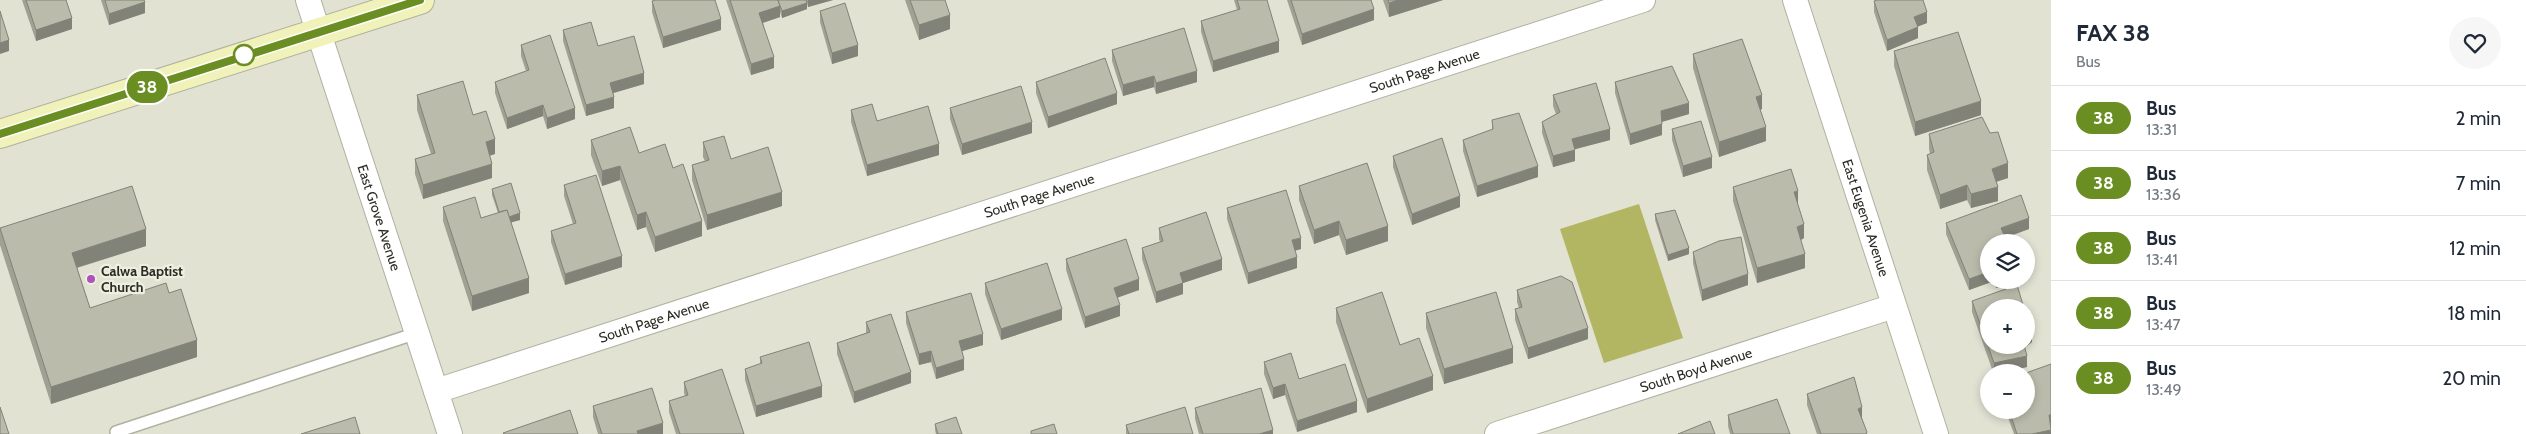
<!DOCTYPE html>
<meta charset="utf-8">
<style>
:root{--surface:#fff;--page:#f6f6f7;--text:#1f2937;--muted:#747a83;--line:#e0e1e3}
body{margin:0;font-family:Cabin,sans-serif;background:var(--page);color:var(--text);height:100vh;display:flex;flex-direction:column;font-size:19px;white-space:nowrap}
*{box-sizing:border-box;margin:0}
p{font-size:16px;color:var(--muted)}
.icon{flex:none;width:28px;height:28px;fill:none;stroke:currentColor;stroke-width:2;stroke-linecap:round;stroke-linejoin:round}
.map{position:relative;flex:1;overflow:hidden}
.panel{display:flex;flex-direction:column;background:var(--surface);width:475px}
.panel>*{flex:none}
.badge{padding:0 10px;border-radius:16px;font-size:18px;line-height:32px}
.fabs{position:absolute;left:1980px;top:234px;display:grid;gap:10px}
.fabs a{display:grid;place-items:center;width:55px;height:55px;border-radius:50%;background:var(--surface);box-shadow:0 2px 8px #0003;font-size:25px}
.map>.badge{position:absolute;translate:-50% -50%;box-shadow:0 0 0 2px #fff}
.round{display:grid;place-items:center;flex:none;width:52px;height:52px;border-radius:26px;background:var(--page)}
.head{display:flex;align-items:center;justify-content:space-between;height:85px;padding:0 25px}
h1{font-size:24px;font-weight:800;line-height:38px}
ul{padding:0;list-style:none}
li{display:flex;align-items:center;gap:15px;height:65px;padding:0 25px;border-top:1px solid var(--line)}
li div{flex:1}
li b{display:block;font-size:19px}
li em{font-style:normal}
li .badge{min-width:55px;font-weight:700;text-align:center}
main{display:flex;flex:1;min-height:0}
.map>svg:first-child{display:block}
.green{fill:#b2b663}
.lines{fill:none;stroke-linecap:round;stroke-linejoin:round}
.lane-casing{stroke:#afb1a1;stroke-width:14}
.street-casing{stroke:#afb1a1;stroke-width:26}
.secondary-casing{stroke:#afb1a1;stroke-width:30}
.lane{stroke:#fff;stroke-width:11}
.street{stroke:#fff;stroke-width:24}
.secondary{stroke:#f0f2b9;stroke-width:28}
.wall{fill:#a0a193}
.shaded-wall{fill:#828378}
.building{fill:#babbab;stroke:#828378}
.line-casing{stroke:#fff;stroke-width:11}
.line{stroke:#6b8e23;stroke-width:8}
.stop-dot{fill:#fff;stroke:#6b8e23;stroke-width:2.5}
.poi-dot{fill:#ad52bd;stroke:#eef0df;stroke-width:2}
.labels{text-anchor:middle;stroke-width:4.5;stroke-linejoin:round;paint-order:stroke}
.street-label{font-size:14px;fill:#2c2d26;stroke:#eef0df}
.poi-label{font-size:14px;font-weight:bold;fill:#2c2d26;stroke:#eef0df;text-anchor:start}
</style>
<main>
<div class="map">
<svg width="2051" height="434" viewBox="0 0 2051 434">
<rect width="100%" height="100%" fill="#e1e2d2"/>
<polygon class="green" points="1639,204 1683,338 1604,363 1560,229"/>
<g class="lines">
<g class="lane-casing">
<polyline id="lane" points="116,432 417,333"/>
</g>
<g class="street-casing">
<g id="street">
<path id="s1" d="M308,0L450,434"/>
<path id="s2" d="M1795,0L1936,434"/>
<path id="s3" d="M436,391L1643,0"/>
<path id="s4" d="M1497,434L1894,306"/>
</g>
</g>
<g class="secondary-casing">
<polyline id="secondary" points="0,134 420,0"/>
</g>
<use href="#lane" class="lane"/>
<use href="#street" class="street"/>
<use href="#secondary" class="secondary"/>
</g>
<g class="wall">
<polygon points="22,0 66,0 72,29 36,41"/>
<polygon points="101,0 144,0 145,13 109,25"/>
<polygon points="726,0 806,0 807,9 782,18 780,12 780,17 763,23 774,68 751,75"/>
<polygon points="806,0 833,0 808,7"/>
<polygon points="905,0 945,0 950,29 919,40"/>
<polygon points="1234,0 1267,0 1279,52 1213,72 1201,32 1201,21 1237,10"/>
<polygon points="1287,0 1371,0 1374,20 1302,45"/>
<polygon points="1383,0 1443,0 1389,17"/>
<polygon points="652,1 721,30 663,48 652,12"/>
<polygon points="1874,1 1927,23 1918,26 1918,38 1887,51 1874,12"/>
<polygon points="820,11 858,56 832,64 820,22"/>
<polygon points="563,30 598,46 644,84 613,93 614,108 586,116 563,41"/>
<polygon points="521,45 575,119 547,129 543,116 507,129 495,93 495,82 526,71 521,56"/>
<polygon points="1112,50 1197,82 1156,94 1154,87 1123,96 1112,61"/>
<polygon points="1894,51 1981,115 1915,136 1894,66"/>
<polygon points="1693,54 1762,109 1760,110 1766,141 1719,157 1693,68"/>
<polygon points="1036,82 1117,104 1048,128 1036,93"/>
<polygon points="1615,82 1689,114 1662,122 1662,135 1630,145 1615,93"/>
<polygon points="417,95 473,115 495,154 489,155 492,178 423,199 415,174 415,159 431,154 417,110"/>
<polygon points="1553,95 1610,140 1575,149 1575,161 1553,167 1542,133 1542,122 1556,114 1553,106"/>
<polygon points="950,108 1032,133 962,155 950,119"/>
<polygon points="851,110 877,121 939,155 867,176 851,122"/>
<polygon points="1492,120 1538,177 1477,197 1463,151 1463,140 1492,130"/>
<polygon points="1672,129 1712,168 1683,177 1672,140"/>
<polygon points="1929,134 2008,178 1996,182 1998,201 1971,208 1967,200 1940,209 1927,170 1927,155 1930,154 1929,149"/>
<polygon points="591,140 639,153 673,168 702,236 655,252 646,227 637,230 620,180 602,186 591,155"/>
<polygon points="703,142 731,159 782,206 707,230 692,180 692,165 705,161 703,157"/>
<polygon points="1393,156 1460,207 1412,225 1393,167"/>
<polygon points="564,185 622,267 565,285 551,242 551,231 573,224 564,196"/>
<polygon points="1299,186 1388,241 1346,255 1339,235 1314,244 1299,200"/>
<polygon points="1733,187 1804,238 1801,240 1805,268 1757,283 1733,201"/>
<polygon points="492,189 520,220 511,222 529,293 472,311 443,221 443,207 481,218 498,213 492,195"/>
<polygon points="1227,208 1301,249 1295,251 1297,268 1248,284 1227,219"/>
<polygon points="1655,214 1689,254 1668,261 1655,220"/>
<polygon points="1946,223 2029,229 2005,238 1989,280 2018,280 2018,281 1996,288 1994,281 1969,290 1946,234"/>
<polygon points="0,228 146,246 77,268 90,308 169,293 197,357 51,404 0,245"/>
<polygon points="1159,228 1222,270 1183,283 1183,294 1156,303 1142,259 1142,248 1160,242 1159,239"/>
<polygon points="1693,252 1748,285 1702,301 1693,263"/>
<polygon points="1066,259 1139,290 1117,297 1120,316 1085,328 1066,270"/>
<polygon points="985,283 1062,320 1001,340 985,294"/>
<polygon points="1517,290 1588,339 1528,359 1515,320 1515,309 1519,308 1517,302"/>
<polygon points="1972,301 2032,342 2025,348 2027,367 2002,372 1993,372 1972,312"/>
<polygon points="1336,308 1400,345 1433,390 1367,413 1336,322"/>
<polygon points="906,312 983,345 962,351 964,370 936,379 931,362 919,365 906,323"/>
<polygon points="1426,313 1513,363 1444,384 1426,328"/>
<polygon points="866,322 911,383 854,403 837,354 837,343 866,333"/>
<polygon points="760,357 822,397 756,417 745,380 745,369 760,364"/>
<polygon points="1264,362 1299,379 1357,412 1297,432 1285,395 1273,399 1264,374"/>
<polygon points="684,382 744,434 676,434 669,412 669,401 685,396 684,393"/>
<polygon points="1807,394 1862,418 1867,434 1817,434 1807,405"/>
<polygon points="593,406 663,434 598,434 593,417"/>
<polygon points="1195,408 1273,434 1199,434 1195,419"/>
<polygon points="2006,410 2026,410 2050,426 2051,434 2014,434 2006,412"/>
<polygon points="1728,415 1790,434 1730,434 1728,426"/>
<polygon points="935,424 962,434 936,434 935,430"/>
<polygon points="1126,425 1193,434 1126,434"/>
</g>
<g class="shaded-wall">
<polygon points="808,0 833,0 808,7"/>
<polygon points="1398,0 1443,0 1389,17 1389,3"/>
<polygon points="145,2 145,13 109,25 109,14"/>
<polygon points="807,3 807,9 782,18 782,11"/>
<polygon points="780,6 780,17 759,24 759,13"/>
<polygon points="1374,9 1374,20 1302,45 1302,34"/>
<polygon points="1927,12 1927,23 1914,28 1914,17"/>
<polygon points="950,15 950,29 919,40 919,25"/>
<polygon points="72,18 72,29 36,41 36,30"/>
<polygon points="721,19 721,30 663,48 663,37"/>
<polygon points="1918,27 1918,38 1887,51 1887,40"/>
<polygon points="9,40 9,51 0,54 0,43"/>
<polygon points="1279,41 1279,52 1213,72 1213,61"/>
<polygon points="858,45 858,56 832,64 832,53"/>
<polygon points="774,57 774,68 751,75 751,64"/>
<polygon points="1197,71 1197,82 1156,94 1156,83"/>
<polygon points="644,73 644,84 610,94 610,83"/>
<polygon points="1154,76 1154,87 1123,96 1123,85"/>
<polygon points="1117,93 1117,104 1048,128 1048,117"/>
<polygon points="1762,95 1762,109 1756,111 1756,97"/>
<polygon points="614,97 614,108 586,116 586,105"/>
<polygon points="1981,101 1981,115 1915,136 1915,122"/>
<polygon points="1689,103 1689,114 1661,122 1661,111"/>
<polygon points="543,105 543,116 507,129 507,118"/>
<polygon points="575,108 575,119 547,129 547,118"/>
<polygon points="1032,122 1032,133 962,155 962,144"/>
<polygon points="1662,124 1662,135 1630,145 1630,134"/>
<polygon points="1766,127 1766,141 1719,157 1719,142"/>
<polygon points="1610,129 1610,140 1572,150 1572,139"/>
<polygon points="495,139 495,154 486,157 486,142"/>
<polygon points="939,144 939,155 867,176 867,165"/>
<polygon points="1575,150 1575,161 1553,167 1553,156"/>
<polygon points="1712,157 1712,168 1683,177 1683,166"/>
<polygon points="2008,163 2008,178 1992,183 1992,169"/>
<polygon points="492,164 492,178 423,199 423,185"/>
<polygon points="620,166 620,180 602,186 602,171"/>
<polygon points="1538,166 1538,177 1477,197 1477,186"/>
<polygon points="1967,185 1967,200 1940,209 1940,195"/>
<polygon points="1998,187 1998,201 1971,208 1971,194"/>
<polygon points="1798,191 1798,205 1794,192"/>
<polygon points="782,192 782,206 707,230 707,215"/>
<polygon points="1460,196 1460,207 1412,225 1412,214"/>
<polygon points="646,212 646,227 637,230 637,215"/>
<polygon points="520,213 520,220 501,225 501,219"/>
<polygon points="2029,218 2029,229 2001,239 2001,228"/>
<polygon points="702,221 702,236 655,252 655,237"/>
<polygon points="1339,221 1339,235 1314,244 1314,230"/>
<polygon points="1804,224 1804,238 1797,242 1797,227"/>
<polygon points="1388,226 1388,241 1346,255 1346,240"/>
<polygon points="146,229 146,246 72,269 72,253"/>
<polygon points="1301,238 1301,249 1292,251 1292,240"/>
<polygon points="1689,248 1689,254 1668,261 1668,255"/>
<polygon points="1805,254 1805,268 1757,283 1757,268"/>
<polygon points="622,256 622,267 565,285 565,274"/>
<polygon points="1297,257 1297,268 1248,284 1248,273"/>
<polygon points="1222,259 1222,270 1180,284 1180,273"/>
<polygon points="1989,272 1989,280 1994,280 1994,281 1969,290 1969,279"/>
<polygon points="1748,274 1748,285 1702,301 1702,290"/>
<polygon points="529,278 529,293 472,311 472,296"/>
<polygon points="1139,279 1139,290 1114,299 1114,288"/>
<polygon points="1996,280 2018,280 2018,281 1996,288"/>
<polygon points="1183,283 1183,294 1156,303 1156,292"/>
<polygon points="1120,305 1120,316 1085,328 1085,317"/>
<polygon points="1062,309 1062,320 1001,340 1001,329"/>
<polygon points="1588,328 1588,339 1528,359 1528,348"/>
<polygon points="2032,331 2032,342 2022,349 2022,345 2026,345 2026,335"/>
<polygon points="983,334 983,345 959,352 959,341"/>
<polygon points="197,340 197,357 51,404 51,387"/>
<polygon points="1513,348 1513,363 1444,384 1444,369"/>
<polygon points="931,351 931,362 919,365 919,354"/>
<polygon points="2027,356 2027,367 2002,372 1994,372 1994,363"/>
<polygon points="964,359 964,370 936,379 936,368"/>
<polygon points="911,372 911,383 854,403 854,392"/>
<polygon points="1433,376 1433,390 1367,413 1367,399"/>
<polygon points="1285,384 1285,395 1273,399 1273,388"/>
<polygon points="822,386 822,397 756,417 756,406"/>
<polygon points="1357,401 1357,412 1297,432 1297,421"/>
<polygon points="1862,407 1862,418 1858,420 1858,409"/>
<rect x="2049" y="415" width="2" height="11"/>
<polygon points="663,423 663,434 637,434 637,431"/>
<polygon points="1273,430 1273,434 1259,434"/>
<polygon points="2051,430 2051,434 2032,434"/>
</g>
<g class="building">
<polygon points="26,0 66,0 72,18 36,30"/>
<polygon points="105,0 144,0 145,2 109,14"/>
<polygon points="656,0 715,0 721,19 663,37 652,1"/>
<polygon points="730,0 778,0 780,6 759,13 774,57 751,64"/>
<polygon points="778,0 806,0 807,3 782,11"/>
<polygon points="910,0 945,0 950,15 919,25"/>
<polygon points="1237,0 1267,0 1279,41 1213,61 1201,21 1240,9"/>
<polygon points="1291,0 1371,0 1374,9 1302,34"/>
<polygon points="1388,0 1398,0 1389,3"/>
<polygon points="1877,0 1923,0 1927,12 1914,17 1918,27 1887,40 1874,1"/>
<polygon points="845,3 858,45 832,53 820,11"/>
<polygon points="0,11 9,40 0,43"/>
<polygon points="591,22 598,46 634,36 644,73 610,83 614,97 586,105 563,30"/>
<polygon points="1184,28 1197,71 1156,83 1154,76 1123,85 1112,50"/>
<polygon points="1958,32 1981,101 1915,122 1894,51"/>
<polygon points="550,35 575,108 547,118 543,105 507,118 495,82 529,70 521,45"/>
<polygon points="1742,39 1762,95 1756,97 1766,127 1719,142 1693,54"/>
<polygon points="1105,58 1117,93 1048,117 1036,82"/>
<polygon points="1672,66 1689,103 1661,111 1662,124 1630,134 1615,82"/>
<polygon points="463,81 473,115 486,111 495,139 486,142 492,164 423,185 415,159 435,153 417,95"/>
<polygon points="1596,83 1610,129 1572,139 1575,150 1553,156 1542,122 1560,112 1553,95"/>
<polygon points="1021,86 1032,122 962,144 950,108"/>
<polygon points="872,104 877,121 928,106 939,144 867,165 851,110"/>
<polygon points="1519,113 1538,166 1477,186 1463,140 1493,129 1492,120"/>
<polygon points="1982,117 1990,133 1998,132 2008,163 1992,169 1998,187 1971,194 1967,185 1940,195 1927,155 1934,152 1929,134"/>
<polygon points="1701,121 1712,157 1683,166 1672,129"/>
<polygon points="630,127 639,153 665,144 673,168 683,164 702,221 655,237 646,212 637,215 620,166 602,171 591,140"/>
<polygon points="724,136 731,159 768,147 782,192 707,215 692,165 709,160 703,142"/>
<polygon points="1442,138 1460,196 1412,214 1393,156"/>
<polygon points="1367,163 1388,226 1346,240 1339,221 1314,230 1299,186"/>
<polygon points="1791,169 1798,191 1794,192 1804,224 1797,227 1805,254 1757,268 1733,187"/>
<polygon points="596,175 622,256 565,274 551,231 576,223 564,185"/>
<polygon points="511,183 520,213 509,217 507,210 499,212 492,189"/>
<polygon points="132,186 146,229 72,253 90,308 166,283 169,293 181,289 197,340 51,387 0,228"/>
<polygon points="1286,190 1301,238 1292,240 1297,257 1248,273 1227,208"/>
<polygon points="2021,195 2029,218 2001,228 2007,242 1989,242 1989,272 1969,279 1946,223"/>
<polygon points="475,197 481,218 507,210 529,278 472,296 443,207"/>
<polygon points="1675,210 1689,248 1668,255 1655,214"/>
<polygon points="1206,212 1222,259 1180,273 1183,283 1156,292 1142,248 1163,241 1159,228"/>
<polygon points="1741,237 1748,274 1702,290 1693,252 1719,241"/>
<polygon points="1126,239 1139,279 1114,288 1120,305 1085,317 1066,259"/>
<polygon points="1047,263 1062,309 1001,329 985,283"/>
<polygon points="1561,276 1572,282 1588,328 1528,348 1515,309 1522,307 1517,290"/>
<polygon points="2017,285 2024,308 1989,308 1989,345 2024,345 2027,356 1994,363 1972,301"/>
<polygon points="1382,292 1400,345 1419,338 1433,376 1367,399 1336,308"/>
<polygon points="1496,292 1513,348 1444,369 1426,313"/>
<polygon points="971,293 983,334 959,341 964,359 936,368 931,351 919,354 906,312"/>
<polygon points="2026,313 2032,331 2026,335"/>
<polygon points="891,314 911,372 854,392 837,343 870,332 866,322"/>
<polygon points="809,342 822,386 756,406 745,369 762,363 760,357"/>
<polygon points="1291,353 1299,379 1345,364 1357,401 1297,421 1285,384 1273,388 1264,362"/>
<polygon points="2051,364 2051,415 2049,415 2051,430 2032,434 2017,434 2009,410 2026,410 2026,373"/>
<polygon points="722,369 744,434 680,434 669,401 688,395 684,382"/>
<polygon points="1854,377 1862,407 1858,409 1867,432 1866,434 1821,434 1807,394"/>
<polygon points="652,388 663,423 637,431 638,434 602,434 593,406"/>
<polygon points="1261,388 1273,430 1259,434 1203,434 1195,408"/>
<polygon points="1777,399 1790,434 1733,434 1728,415"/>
<polygon points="0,407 9,434 0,434"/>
<polygon points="1185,407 1193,434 1129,434 1126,425"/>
<polygon points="570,410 578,434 504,434 503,433"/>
<polygon points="355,417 360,434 301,434"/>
<polygon points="956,417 962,434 938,434 935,424"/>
<polygon points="1710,421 1715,434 1678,434"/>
<polygon points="1054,424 1057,434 1031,434 1031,431"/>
</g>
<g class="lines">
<g class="line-casing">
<polyline id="line" points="0,134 420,0"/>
</g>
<use href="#line" class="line"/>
</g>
<circle class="stop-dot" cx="244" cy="55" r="10"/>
<circle class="poi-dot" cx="91" cy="279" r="5"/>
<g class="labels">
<g class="street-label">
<text dy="5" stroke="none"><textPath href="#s3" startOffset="1039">South Page Avenue</textPath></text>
<text dy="5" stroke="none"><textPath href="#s3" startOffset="634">South Page Avenue</textPath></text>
<text dy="5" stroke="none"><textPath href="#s1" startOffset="229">East Grove Avenue</textPath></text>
<text dy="5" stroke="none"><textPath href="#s2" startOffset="229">East Eugenia Avenue</textPath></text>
<text dy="5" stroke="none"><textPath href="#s3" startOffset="229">South Page Avenue</textPath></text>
<text dy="5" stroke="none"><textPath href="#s4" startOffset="209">South Boyd Avenue</textPath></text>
</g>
<g class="poi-label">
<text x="101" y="276">Calwa Baptist<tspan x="101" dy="16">Church</tspan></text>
</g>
</g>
</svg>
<div class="fabs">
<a><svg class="icon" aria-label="layers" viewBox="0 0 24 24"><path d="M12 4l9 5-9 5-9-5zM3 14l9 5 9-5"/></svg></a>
<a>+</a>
<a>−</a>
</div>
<b class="badge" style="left:147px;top:87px;background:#6b8e23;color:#fff">38</b>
</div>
<section class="panel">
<div class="head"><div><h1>FAX 38</h1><p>Bus</p></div><a class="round"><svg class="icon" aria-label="heart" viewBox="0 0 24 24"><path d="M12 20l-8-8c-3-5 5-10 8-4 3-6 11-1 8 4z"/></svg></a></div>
<ul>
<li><span class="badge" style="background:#6b8e23;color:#fff">38</span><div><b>Bus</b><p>13:31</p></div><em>2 min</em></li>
<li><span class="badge" style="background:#6b8e23;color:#fff">38</span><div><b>Bus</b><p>13:36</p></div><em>7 min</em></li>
<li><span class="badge" style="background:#6b8e23;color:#fff">38</span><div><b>Bus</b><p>13:41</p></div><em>12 min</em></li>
<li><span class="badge" style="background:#6b8e23;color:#fff">38</span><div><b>Bus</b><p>13:47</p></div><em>18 min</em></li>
<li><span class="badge" style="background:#6b8e23;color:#fff">38</span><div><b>Bus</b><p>13:49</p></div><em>20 min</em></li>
</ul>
</section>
</main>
